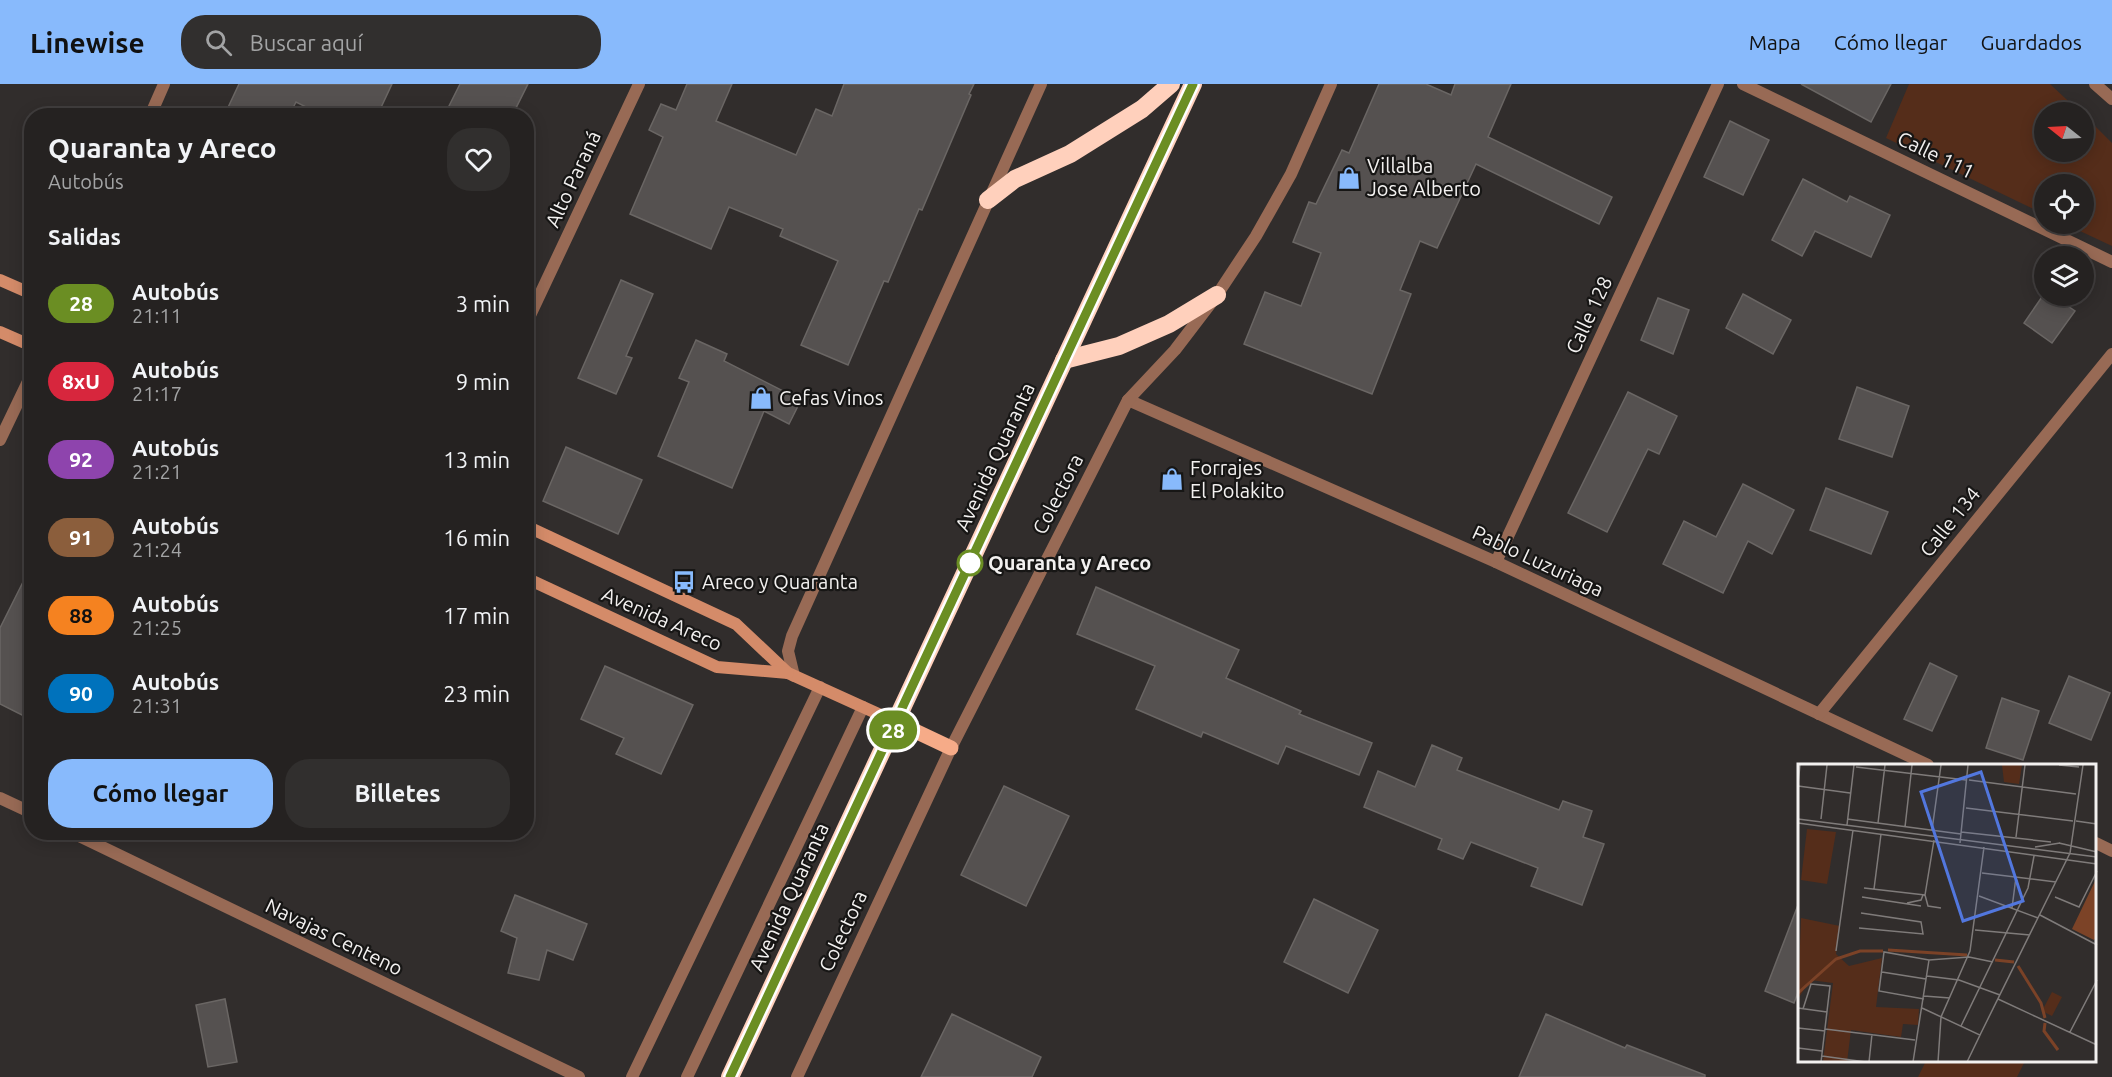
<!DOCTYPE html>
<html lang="es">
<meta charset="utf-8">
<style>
:root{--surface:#252221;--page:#312f2e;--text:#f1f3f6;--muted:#a3a4a5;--line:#423f3f;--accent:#88bafc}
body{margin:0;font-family:Ubuntu,sans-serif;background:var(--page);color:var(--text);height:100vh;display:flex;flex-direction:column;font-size:22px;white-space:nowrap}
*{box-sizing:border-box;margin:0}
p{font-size:20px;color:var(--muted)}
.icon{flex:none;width:33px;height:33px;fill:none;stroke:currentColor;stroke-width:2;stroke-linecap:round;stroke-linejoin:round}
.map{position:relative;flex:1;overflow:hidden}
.drawer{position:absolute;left:24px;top:24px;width:510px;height:732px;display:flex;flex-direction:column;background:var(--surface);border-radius:24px;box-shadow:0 3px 15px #0003,0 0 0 2px var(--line)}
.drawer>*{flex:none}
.badge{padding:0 12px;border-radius:20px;font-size:21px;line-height:39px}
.needle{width:39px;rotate:288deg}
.controls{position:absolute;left:2034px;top:18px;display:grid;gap:12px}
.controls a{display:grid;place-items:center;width:60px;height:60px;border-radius:50%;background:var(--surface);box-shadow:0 3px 15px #0003,0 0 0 2px var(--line);font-size:30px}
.map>.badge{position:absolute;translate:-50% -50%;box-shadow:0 0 0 3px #fff}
h2{padding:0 24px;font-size:22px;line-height:54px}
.round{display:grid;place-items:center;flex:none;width:63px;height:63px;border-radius:24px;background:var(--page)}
.headline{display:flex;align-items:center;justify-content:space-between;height:102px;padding:0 24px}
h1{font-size:28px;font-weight:700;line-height:45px}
.cta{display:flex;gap:12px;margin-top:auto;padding:12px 24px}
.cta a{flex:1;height:69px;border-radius:24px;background:var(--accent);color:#111;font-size:24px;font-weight:700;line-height:69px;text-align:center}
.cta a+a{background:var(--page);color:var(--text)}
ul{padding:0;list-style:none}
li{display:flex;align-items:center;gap:18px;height:78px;padding:0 24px}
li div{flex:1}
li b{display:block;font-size:22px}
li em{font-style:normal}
li .badge{min-width:66px;font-weight:700;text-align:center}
header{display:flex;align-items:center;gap:36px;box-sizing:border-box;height:84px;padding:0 30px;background:var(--accent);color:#111}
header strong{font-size:28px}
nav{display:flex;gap:33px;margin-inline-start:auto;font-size:21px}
.search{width:420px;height:54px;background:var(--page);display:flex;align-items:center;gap:15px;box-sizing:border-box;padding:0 21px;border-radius:24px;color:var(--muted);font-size:22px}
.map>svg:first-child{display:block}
.green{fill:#552d1a}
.building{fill:#555150;stroke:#6a6664;stroke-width:1.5}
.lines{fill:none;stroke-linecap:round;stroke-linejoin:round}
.street{stroke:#986a55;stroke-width:12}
.secondary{stroke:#d48b69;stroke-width:12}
.primary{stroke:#f6ab88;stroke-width:15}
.highway{stroke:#ffd0bc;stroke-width:18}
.line-casing{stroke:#fff;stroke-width:14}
.line{stroke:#6b8e23;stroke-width:9}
.stop-dot{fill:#fff;stroke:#6b8e23;stroke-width:3}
.labels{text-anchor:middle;stroke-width:4.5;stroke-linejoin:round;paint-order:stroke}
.street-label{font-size:20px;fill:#f3f1f0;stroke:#171615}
.poi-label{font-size:20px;fill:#f3f1f0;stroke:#171615;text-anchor:start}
.stop-label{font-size:20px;font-weight:bold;fill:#f3f1f0;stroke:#171615;text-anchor:start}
.inset-river{fill:none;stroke:#7b4227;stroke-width:3}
.inset-road{fill:none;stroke:#7f7b7a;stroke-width:1.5}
.view{fill:#5277de;fill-opacity:0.15;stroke:#5277de;stroke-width:3}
.inset-edge{fill:none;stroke:#f3f1f0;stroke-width:3}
</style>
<header>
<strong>Linewise</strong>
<div class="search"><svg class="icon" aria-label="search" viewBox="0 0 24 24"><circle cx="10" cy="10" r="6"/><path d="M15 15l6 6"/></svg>Buscar aquí</div>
<nav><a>Mapa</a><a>Cómo llegar</a><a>Guardados</a></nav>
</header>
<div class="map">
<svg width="2112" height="993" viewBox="0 0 2112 993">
<rect width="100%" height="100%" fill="#312d2c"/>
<g class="green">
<polygon points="1909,0 2050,0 2080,28 2044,28 2044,68 2084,68 2084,31 2112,59 2112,162 2065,140 2084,140 2084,100 2044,100 2044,130 1886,54"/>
<polygon points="1926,977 1926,976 2025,977 2017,993 1918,993"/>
</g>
<g class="building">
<polygon points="239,0 392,0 377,32 336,32 318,23 316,28 296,18 289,32 224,32"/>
<polygon points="460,0 528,0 512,32 444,32"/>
<polygon points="687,0 732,0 716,37 796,71 816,25 832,32 844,0 974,0 969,10 971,11 922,126 919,125 888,198 884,197 848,281 801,261 838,177 780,152 783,145 729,123 711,165 630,130 663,53 649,46 661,20 676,26"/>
<polygon points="1379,0 1426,0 1451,11 1455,0 1511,0 1488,53 1612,113 1599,140 1476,80 1437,164 1420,157 1400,206 1411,210 1372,310 1244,260 1265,208 1301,222 1321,169 1293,158 1309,118 1316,120 1342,66 1349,69"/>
<polygon points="1801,0 1891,0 1871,38"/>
<polygon points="1730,37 1769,56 1743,111 1704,93"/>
<polygon points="1803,95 1847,118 1850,112 1890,131 1871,173 1815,147 1802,172 1772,156"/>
<polygon points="621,196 653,210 626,272 632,274 616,310 578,294"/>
<polygon points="1743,210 1791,236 1773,270 1726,244"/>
<polygon points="2044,210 2044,212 2053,212 2075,227 2052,259 2024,239"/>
<polygon points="1658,214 1689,226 1673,270 1641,256"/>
<polygon points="696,256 727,270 724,277 801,316 789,340 764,327 732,404 658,372 689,298 679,294"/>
<polygon points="1857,303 1909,322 1892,373 1839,355"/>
<polygon points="1628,308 1677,332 1659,370 1648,365 1607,448 1568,429"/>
<polygon points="566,363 642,396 618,450 543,417"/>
<polygon points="1743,400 1794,426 1772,470 1748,457 1723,509 1663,480 1684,437 1716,453"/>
<polygon points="1826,404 1888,428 1871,470 1810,446"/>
<polygon points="32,480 32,617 24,632 0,620 0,544"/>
<polygon points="1096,503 1239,566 1226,594 1301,627 1299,630 1372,659 1359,691 1286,662 1278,680 1203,648 1201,653 1136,625 1155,582 1077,550"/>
<polygon points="1930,579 1957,592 1932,647 1904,635"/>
<polygon points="605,582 693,621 661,690 616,670 624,654 581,635"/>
<polygon points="2069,592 2110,609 2091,656 2049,639"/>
<polygon points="2002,614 2039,627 2023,676 1986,664"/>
<polygon points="1432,661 1462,674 1457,686 1559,726 1563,717 1592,727 1583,753 1604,760 1582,821 1531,802 1538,784 1471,758 1463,775 1438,765 1442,755 1364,723 1378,687 1415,703"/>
<polygon points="1004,702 1069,732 1026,822 961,791"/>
<polygon points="515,811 587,840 573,876 547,866 539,896 508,889 517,854 501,847"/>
<polygon points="1314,815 1378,846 1348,909 1284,878"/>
<polygon points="1798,821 1800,821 1800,903 1794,919 1765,907"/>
<polygon points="225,915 237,978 208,983 196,921"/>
<polygon points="952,930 1041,973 1032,993 921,993"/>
<polygon points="1546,930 1625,964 1627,961 1705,991 1705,993 1519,993"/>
</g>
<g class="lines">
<g class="street">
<polyline points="1743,0 2112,178"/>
<polyline points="2095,0 2112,15"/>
<polyline points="150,32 164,0"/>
<polyline points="526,240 639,0"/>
<polyline points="1128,316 1496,478 1928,681"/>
<polyline points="0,356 32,289"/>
<polyline points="1496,478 1718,0"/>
<polyline points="794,592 788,567 792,552 1041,0"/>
<polyline points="1819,630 2112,270"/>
<polyline points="0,714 32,729"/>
<polyline points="71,748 579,993"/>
<polyline points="2096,759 2112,767"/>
<polyline points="632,993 820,603"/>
<polyline points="687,993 863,623"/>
<polyline points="797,993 951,664 1128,316 1175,266 1217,211 1256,152 1291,90 1331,0"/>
</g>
<g class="secondary">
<polyline points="0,196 32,210"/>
<polyline points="0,248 32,262"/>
<polyline points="526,442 736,540 788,589 896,638"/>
<polyline points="526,494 717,583 788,589"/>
</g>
<polyline class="primary" points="896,638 951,664"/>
<g class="highway">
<polyline points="988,116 1015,95 1070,70 1142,25 1171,0"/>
<polyline points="1064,276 1119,262 1169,240 1217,211"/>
<polyline points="730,993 1193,0"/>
</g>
</g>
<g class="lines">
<g class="line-casing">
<polyline id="line" points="730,993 1193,0"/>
</g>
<use href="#line" class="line"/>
</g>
<defs>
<g id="shop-bare" transform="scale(1.8)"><path d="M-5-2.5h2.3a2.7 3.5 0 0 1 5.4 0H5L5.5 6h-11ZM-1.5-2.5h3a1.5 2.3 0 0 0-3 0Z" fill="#88bafc" stroke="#171615" stroke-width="2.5" paint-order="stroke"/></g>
<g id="bus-bare" transform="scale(1.8)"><path d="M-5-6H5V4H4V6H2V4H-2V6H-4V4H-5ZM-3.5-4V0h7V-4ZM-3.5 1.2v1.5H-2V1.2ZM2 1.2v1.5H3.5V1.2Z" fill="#88bafc" stroke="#171615" stroke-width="2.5" paint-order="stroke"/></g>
</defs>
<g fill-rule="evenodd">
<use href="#shop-bare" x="1349" y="94"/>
<use href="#shop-bare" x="761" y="314"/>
<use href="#shop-bare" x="1172" y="395"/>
<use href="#bus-bare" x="684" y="498"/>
</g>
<circle class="stop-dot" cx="970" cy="479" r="12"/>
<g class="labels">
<g class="street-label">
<text transform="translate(1936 71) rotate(26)" y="7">Calle 111</text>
<text transform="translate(573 95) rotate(-65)" y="7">Alto Paraná</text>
<text transform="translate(1589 231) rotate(-65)" y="7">Calle 128</text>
<text transform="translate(995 373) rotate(-65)" y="7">Avenida Quaranta</text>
<text transform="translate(1058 410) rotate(-63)" y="7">Colectora</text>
<text transform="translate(1950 438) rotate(-51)" y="7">Calle 134</text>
<text transform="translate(1538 477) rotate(25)" y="7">Pablo Luzuriaga</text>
<text transform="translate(662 535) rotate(24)" y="7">Avenida Areco</text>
<text transform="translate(789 813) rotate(-65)" y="7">Avenida Quaranta</text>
<text transform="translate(843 847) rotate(-65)" y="7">Colectora</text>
<text transform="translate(334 853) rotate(26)" y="7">Navajas Centeno</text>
</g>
<g class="poi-label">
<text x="1367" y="89">Villalba<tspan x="1367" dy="23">Jose Alberto</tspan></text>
<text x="779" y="321">Cefas Vinos</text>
<text x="1190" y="391">Forrajes<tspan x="1190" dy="23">El Polakito</tspan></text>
<text x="702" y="505">Areco y Quaranta</text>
</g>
<g class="stop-label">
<text x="988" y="486">Quaranta y Areco</text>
</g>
</g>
<g transform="translate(1798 680)">
<rect width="298" height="298" fill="#312d2c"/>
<path d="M204,1H224L221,20L206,18ZM9,65L38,68L29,120L3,116ZM3,154L42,162L38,190L51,202L84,194L78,243L121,245L120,261L105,260L103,273L53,266L49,298H25L35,219L12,216L0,235ZM254,228L264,233L254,252L244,247Z" fill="#552d1a"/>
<path d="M298,115L299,172L296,176L274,165Z" fill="#7c4327"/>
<path class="inset-river" d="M90,186L169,191M197,196L216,198M220,202L243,239L247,254M0,229L38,195L62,187H85M247,259L246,267L260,286"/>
<path class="inset-road" d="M261,1L281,3M58,3L168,16M171,16L278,30M0,20L2,1M0,22L52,29M168,44L275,57M0,55L299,93M23,55L29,1M49,55L163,70M278,57L299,60M0,59L299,100M80,59L87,1M49,61L56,1M107,63L114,1M134,66L143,1M163,68L253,78M218,73L227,1M162,79L170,1M261,79L299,88M237,83L262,79M184,109L258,118M66,124L127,131M76,125L83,70M127,131L136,76M127,131L130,142L143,144M181,132L240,154M64,133L123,142M257,133L281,143L299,107M109,139L123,136L125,131M214,144L218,113M242,151L299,181M61,164L125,170L123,158L63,149M177,166L232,171M38,187L55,66M84,208L128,215M129,212L161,216L202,231M126,232L152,234M126,235L81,227L86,188L131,196L171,193L195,198M200,235L299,281M0,244L29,248M124,244L182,271L169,298M5,245L13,220L32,222L23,298M163,262L230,124L236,92M0,264L27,267M27,265L117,276M272,268L299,216M182,271L272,89L285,1M0,284L24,287M24,292L68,298M71,298L74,270M115,298L131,196M140,298L143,253L172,187L186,83"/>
<path class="view" d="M183,8L225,137L165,157L123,28Z"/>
<rect width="298" height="298" class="inset-edge"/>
</g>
</svg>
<div class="controls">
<a><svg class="needle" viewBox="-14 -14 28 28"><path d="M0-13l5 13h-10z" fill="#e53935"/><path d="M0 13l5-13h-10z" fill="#a3a4a5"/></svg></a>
<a><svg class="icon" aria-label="locate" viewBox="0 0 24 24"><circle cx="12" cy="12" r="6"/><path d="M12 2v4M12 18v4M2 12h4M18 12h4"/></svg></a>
<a><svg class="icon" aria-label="layers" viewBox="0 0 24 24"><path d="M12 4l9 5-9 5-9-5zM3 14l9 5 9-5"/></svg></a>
</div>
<b class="badge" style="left:893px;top:646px;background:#6b8e23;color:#fff">28</b>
<section class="drawer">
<div class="headline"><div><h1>Quaranta y Areco</h1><p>Autobús</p></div><a class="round"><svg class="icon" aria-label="heart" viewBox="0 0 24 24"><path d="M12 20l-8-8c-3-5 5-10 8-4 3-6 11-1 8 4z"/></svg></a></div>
<h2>Salidas</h2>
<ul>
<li><span class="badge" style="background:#6b8e23;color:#fff">28</span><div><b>Autobús</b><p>21:11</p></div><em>3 min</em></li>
<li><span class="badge" style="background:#d7263d;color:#fff">8xU</span><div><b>Autobús</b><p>21:17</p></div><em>9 min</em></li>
<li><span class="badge" style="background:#8e44ad;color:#fff">92</span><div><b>Autobús</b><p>21:21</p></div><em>13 min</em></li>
<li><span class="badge" style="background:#8b5e3c;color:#fff">91</span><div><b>Autobús</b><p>21:24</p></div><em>16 min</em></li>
<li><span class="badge" style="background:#f58220;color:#111">88</span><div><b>Autobús</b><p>21:25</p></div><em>17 min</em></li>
<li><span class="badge" style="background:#0072bc;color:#fff">90</span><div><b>Autobús</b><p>21:31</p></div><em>23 min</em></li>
</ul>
<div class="cta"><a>Cómo llegar</a><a>Billetes</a></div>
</section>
</div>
